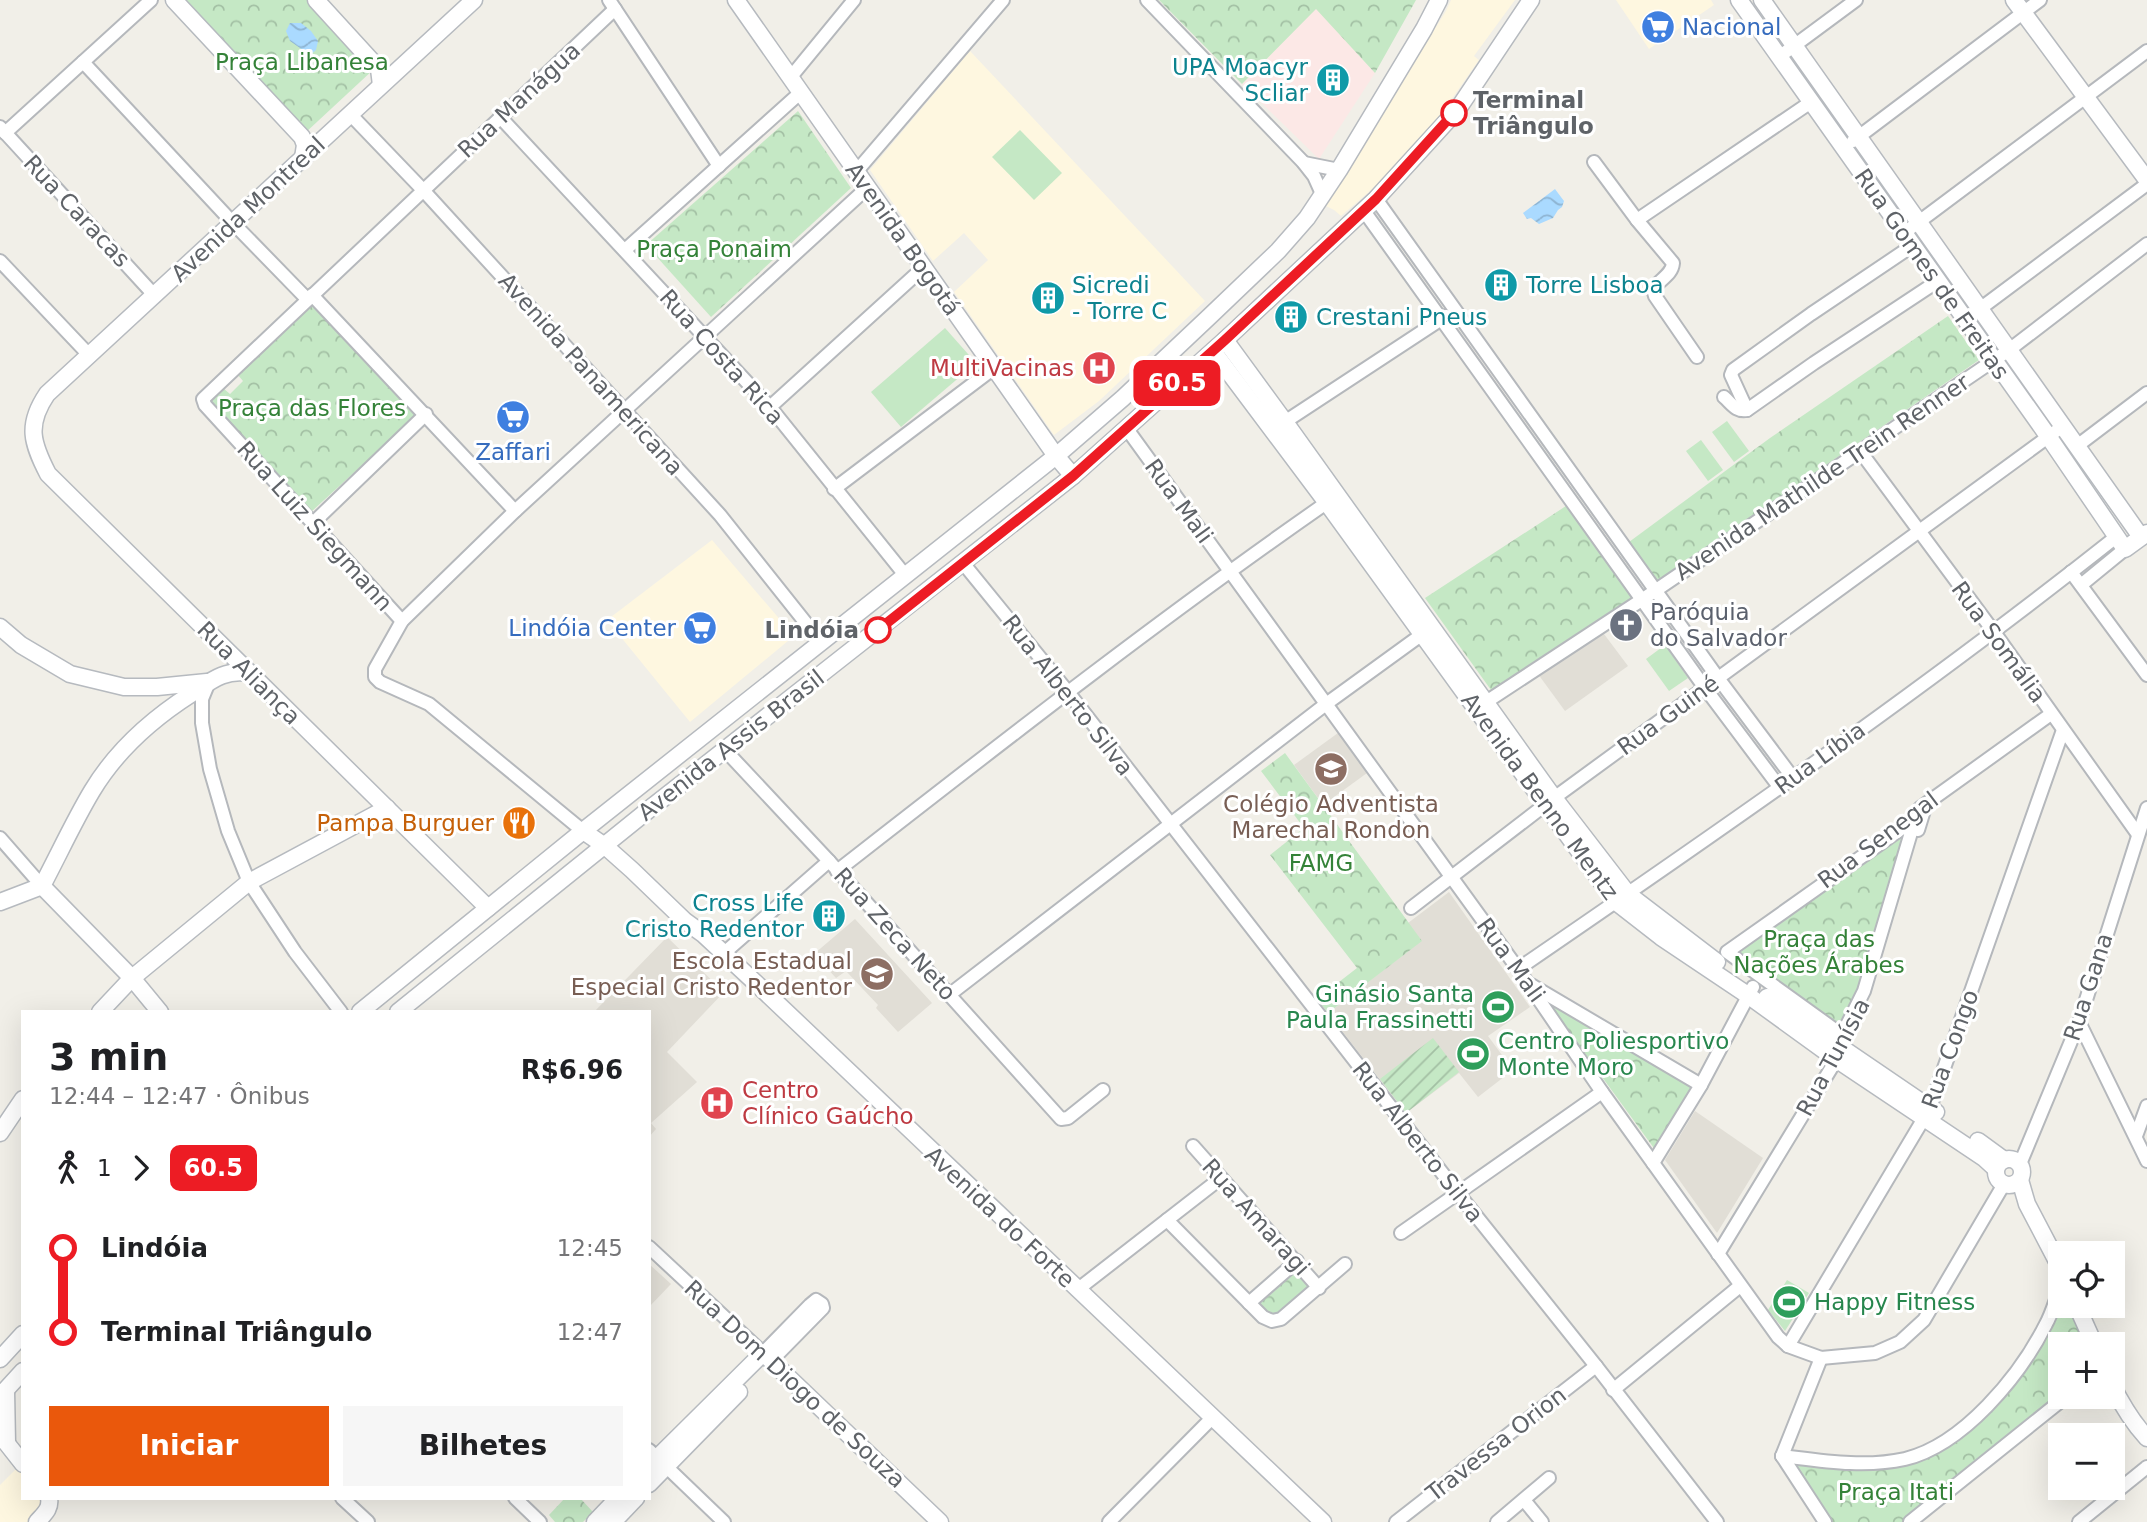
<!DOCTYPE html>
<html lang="pt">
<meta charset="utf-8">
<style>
:root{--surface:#fff;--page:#f6f6f6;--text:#202124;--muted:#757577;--accent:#ea580c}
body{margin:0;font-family:"DejaVu Sans",sans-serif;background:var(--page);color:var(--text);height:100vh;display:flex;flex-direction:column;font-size:26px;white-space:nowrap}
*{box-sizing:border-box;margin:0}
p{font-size:23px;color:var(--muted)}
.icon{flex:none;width:38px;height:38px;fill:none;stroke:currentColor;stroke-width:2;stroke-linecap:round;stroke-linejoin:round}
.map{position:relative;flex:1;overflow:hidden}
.side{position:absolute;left:21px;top:1010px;width:630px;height:490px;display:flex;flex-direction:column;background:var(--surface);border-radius:0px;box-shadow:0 7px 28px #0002}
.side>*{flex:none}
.badge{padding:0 14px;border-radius:10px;font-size:24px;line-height:46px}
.tools{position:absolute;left:2048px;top:1241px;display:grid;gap:14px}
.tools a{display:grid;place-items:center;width:77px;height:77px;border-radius:0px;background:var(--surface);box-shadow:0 7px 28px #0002;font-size:35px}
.map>.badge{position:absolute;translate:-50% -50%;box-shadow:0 0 0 4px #fff}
.legs{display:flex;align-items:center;gap:10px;height:77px;padding:0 28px;font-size:23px}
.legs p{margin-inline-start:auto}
.overview{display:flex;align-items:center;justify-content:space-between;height:119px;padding:0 28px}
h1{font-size:38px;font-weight:700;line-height:52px}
.button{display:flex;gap:14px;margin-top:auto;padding:14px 28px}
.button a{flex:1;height:80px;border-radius:0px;background:var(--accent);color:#fff;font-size:28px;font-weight:700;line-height:80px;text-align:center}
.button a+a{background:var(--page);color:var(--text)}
ul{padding:0 28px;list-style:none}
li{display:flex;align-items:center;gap:24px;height:84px;font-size:26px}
li i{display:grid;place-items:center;width:10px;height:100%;margin:0 9px;background:currentColor}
li i::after{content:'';width:18px;height:18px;margin:-9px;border:5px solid;border-radius:50%;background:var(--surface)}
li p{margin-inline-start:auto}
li:first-child i{background:linear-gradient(#0000 50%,currentColor 0)}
li:last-child i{background:linear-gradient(currentColor 50%,#0000 0)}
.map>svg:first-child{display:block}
.commercial{fill:#fef7e0}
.education{fill:#e1ded6}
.medical{fill:#fce8e6}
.grass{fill:#c5e8c5}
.park{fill:url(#park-crowns)}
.garden{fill:url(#garden-furrows)}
.water{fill:url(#water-waves)}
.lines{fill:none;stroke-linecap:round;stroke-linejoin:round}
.street-casing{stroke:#b5b8bc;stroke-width:16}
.secondary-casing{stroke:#b6babf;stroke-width:19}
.street{stroke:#fff;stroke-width:12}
.secondary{stroke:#fff;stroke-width:16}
.line-1-casing{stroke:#fff;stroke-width:16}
.line-1{stroke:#ed1c24;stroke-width:10}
.stop-1-dot{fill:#fff;stroke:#ed1c24;stroke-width:3.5}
.labels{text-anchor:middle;stroke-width:6;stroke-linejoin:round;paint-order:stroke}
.shop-label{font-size:23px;fill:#366cbe;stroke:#fff;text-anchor:start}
.park-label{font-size:23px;fill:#348238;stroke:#fff}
.culture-label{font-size:23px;fill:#0d838f;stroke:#fff;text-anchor:start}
.street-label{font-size:23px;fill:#5f6368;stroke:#fff}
.stop-label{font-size:23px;font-weight:bold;fill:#5f6368;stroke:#fff;text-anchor:start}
.health-label{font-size:23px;fill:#be3a42;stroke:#fff;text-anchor:end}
.worship-label{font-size:23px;fill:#5b616d;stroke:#fff;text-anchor:start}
.education-label{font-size:23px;fill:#785e54;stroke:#fff}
.food-label{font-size:23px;fill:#c56008;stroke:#fff;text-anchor:end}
.leisure-label{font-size:23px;fill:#27864d;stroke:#fff;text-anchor:start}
</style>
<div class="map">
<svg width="2147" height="1522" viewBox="0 0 2147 1522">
<defs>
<pattern id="park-crowns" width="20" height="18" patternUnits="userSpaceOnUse" patternTransform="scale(1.75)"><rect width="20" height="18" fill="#c5e8c5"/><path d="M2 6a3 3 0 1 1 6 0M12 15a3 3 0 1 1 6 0" fill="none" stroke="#a3c0a4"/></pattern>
<pattern id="garden-furrows" width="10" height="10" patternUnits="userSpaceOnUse" patternTransform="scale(1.75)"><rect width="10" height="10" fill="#c5e8c5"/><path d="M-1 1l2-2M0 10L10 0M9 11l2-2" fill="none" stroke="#a3c0a4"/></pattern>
<pattern id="water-waves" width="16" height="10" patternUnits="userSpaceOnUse" patternTransform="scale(1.75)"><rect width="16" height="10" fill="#aadaff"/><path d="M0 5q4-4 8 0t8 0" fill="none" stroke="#8eb4d2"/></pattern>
</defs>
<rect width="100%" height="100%" fill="#f1efe8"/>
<g class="commercial">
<polygon points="1451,0 1515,0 1474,56 1479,60 1442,113 1383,180 1341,216 1334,210 1324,205 1446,11"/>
<polygon points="1616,0 1711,0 1714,5 1649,49"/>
<polygon points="970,51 1205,301 1099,401 1054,435 954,292 988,260 964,233 933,261 870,170"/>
<polygon points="712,540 794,636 690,722 607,620"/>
<polygon points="17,1468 23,1475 23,1498 41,1498 46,1505 30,1522 0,1522 0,1485"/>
</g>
<g class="education">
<polygon points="1601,630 1628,666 1565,711 1538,674"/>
<polygon points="1338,733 1367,773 1323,805 1294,765"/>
<polygon points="1449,892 1530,1007 1488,1036 1513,1070 1478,1097 1459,1073 1406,1113 1328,1013 1421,941 1408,923"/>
<polygon points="855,919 932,1003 898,1032 876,1008 878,1005 846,971 836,978 814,954"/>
<polygon points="667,937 724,992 667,1052 697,1082 651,1123 656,1129 649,1137 649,1012 595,1011"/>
<polygon points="1695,1111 1763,1158 1717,1233 1665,1160"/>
<polygon points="649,1264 671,1284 649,1307"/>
</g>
<polygon class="medical" points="1316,8 1375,73 1319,159 1242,84"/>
<g class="grass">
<polygon points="1020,130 1062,173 1034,200 992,157"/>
<polygon points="945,328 976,363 901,427 871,392"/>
<polygon points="1727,421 1749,451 1734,462 1712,432"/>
<polygon points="1701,440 1723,470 1708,481 1686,451"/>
<polygon points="1665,645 1688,678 1669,691 1646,659"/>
<polygon points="1787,1280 1809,1293 1785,1331 1768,1310"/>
</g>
<g class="park">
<polygon points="181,0 310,0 374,69 304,134"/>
<polygon points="1159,0 1416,0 1375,73 1316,9 1242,84"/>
<polygon points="798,111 851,188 711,317 646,245"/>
<polygon points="311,305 417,415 311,512 208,401 223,388 230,394 243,381 237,374"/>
<polygon points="1948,316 1979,360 1657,581 1629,542 1770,438"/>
<polygon points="1569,504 1637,594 1491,690 1425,598"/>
<polygon points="1285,753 1422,941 1328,1013 1317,999 1357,968 1270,855 1304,828 1261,771"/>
<polygon points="1915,819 1864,991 1842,1035 1727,952"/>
<polygon points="1543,996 1693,1087 1656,1151"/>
<polygon points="1296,1272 1308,1287 1277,1313 1266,1314 1257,1306"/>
<polygon points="2060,1306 2070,1306 2087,1344 2060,1344 2060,1396 1906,1522 1827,1522 1786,1459 1875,1466 1960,1436"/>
<polygon points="565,1498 580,1498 593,1512 583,1522 555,1522 549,1515"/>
</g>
<polygon class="garden" points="1433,1038 1459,1072 1406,1113 1380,1079"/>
<g class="water">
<polygon points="290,23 301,23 311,31 318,41 316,50 310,55 290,41 286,31"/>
<polygon points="1555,189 1564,201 1562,207 1558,210 1553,218 1539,224 1531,218 1527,219 1523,213"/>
</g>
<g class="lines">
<g class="street-casing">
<g id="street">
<polyline points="609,0 719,166"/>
<polyline points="1147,0 1303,162 1314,176 1323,196"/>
<polyline points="1779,57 1856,0"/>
<polyline points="83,62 233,223 307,299"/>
<polyline points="790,78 854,0"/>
<polyline points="350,114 423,190 720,515 821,642"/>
<polyline points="500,117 770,407 905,575"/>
<polyline points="0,127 155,296"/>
<polyline points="5,133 151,0"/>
<polyline points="1853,141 2040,0"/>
<path d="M1594,162L1637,220L1673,263C1672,275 1660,279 1653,289L1655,296L1697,357"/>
<polyline points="1304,163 1339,170"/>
<polyline points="856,172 1003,0"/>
<polyline points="1376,199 1718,678 1793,778"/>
<polyline points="1364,211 1705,688 1780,788"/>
<polyline points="1637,220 1811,102"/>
<polyline points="1904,233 2147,51"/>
<polyline points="625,250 800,93"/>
<polyline points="0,261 90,356"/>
<polyline points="312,295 515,511"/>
<polyline points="1965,320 2147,184"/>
<path d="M1724,397C1732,404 1736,412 1747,410L1814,363L1938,281"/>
<polyline points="770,407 923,268"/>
<polyline points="1747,410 1731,375 1733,370 1811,314 1912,246"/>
<polyline points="1277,427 1446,316"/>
<polyline points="1127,429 1518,969 1602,1092 1778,1337 1788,1346 1821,1358 1875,1353 1900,1342 1924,1320 2004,1184"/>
<polyline points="2077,446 2147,393"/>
<polyline points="1860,451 1994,632 2137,833"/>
<polyline points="834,489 994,368"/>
<polyline points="313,523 426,414"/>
<polyline points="963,563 1068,692 1457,1192 1596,1366 1717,1522"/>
<polyline points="2071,572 2147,675"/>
<polyline points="2081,585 2125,549"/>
<polyline points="402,621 205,405 203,399 615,9"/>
<polyline points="209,682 202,699 202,723 210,769 228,831 249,882 295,952 341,1012"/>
<polyline points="1480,706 1643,599 2009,350 2147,244"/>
<polyline points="725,750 829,861 1061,1119 1068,1118 1103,1090"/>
<polyline points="1920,808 2051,714"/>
<polygon points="1915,819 1864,991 1842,1035 1727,952"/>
<polyline points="1918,830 1926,804"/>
<polyline points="583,831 429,704 380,682 375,677 375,669 402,621 515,511 867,188"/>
<polyline points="0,838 42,886"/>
<path d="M837,871C1000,744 1162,617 1332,499"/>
<polyline points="1411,908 1554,798 2063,426"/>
<polyline points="723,954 829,861"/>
<path d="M1518,969C1721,830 1923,690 2116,537"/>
<polyline points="1531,985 1701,1085"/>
<polyline points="949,995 1326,704 1428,630"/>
<polyline points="2079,1022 2147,1161"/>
<polyline points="2136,1136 2147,1106"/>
<polyline points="1193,1146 1319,1288"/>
<polyline points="1653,1163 1701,1085 1753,987"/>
<polyline points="2020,1164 2079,1022 2147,808"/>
<polyline points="1167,1220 1263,1317 1272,1321 1281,1319 1345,1264"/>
<polyline points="1401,1233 1602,1092"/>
<polyline points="649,1247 763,1353 810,1305 816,1300 822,1304 823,1308 771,1361"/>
<polyline points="1718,1254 1841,1052"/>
<polyline points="1077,1290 1221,1178"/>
<polyline points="1249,1303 1297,1261"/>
<polyline points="1788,1346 1930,1108 2063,730"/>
<polyline points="1613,1390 1740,1286"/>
<polyline points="649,1450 724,1522"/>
<path d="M1782,1456C1823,1461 1864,1468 1905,1459C1963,1445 2020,1376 2046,1324C2052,1313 2055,1301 2060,1289"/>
<polyline points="1782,1456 1821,1358"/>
<polyline points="1782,1456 1825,1522"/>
<polyline points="342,1498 368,1522"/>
<polyline points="515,1498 540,1522"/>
<polyline points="1524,1500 1542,1522"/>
<polyline points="1109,1522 1212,1418"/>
<polyline points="1396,1522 1596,1366"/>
<polyline points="1497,1522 1549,1478"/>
<polyline points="1910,1522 2067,1396"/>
<polyline points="2079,1522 2147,1467"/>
</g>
</g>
<g class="secondary-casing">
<g id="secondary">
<polyline points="174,0 302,137 305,145 303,158"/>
<polyline points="316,0 379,69 381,85"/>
<path d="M474,0L47,394C26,425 32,443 48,474L488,908"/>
<polyline points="736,0 1056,456 1073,476"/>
<polyline points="1739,0 2048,436 2125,549 2147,533"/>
<polyline points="1762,0 2141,537"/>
<polyline points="2014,0 2147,180"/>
<polyline points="1225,340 1285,422 1554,798 1628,894 1717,962"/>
<polyline points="1213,351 1327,503 1616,902 1661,937 1749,996 1836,1059 1984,1158 1996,1169"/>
<polyline points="0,627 21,645 70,674 124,687 157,687 207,682"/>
<polyline points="583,831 605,846 632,870 685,921 703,934 760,987 1323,1522"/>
<polyline points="42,886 132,978 160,1012"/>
<path d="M0,902L42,886C59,854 74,821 92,791C116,751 152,719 191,694C211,681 224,669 249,673"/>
<polyline points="1767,997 1936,1112"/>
<polyline points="100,1012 132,978 249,882 387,808"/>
<polyline points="360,1012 583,831 1056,456 1123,398 1210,316 1278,251 1307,218 1339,170 1424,29 1439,0"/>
<polyline points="398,1012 652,807 1073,476 1225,340 1376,199 1458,109 1531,0"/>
<polyline points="0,1133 23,1099"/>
<polyline points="1978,1141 2004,1160"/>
<circle cx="2009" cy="1172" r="13"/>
<polyline points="2020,1180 2027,1204 2060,1267"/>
<polyline points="2077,1306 2094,1344"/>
<polyline points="0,1359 23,1334"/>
<path d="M2112,1385C2122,1405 2132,1422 2147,1438"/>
<polyline points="6,1390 7,1443"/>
<polyline points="0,1396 23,1371"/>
<polyline points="1,1436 23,1464"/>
<polyline points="649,1466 763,1353 940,1522"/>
<polyline points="649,1484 739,1392"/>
<path d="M37,1522C44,1514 51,1509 49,1498"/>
<polyline points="595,1522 618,1498"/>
<polyline points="613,1522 636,1498"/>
</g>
</g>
<use href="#street" class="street"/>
<use href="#secondary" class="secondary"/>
</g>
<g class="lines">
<g class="line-1-casing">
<polyline id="line-1" points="878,630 1073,476 1225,340 1376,199 1454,113"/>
</g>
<use href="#line-1" class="line-1"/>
</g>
<defs>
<g id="supermarket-disc" transform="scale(1.75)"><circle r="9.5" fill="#3f7fe0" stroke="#fff"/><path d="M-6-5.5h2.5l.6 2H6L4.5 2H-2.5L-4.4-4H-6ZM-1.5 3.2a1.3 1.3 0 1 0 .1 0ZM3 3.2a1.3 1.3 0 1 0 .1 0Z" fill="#fff"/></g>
<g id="building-disc" transform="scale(1.75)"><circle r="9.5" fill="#0f9aa8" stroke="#fff"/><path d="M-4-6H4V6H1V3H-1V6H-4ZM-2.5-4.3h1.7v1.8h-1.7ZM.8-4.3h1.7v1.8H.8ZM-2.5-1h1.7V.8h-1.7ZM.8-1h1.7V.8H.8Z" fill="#fff"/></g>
<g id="hospital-disc" transform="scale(1.75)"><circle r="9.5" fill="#e0444e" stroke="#fff"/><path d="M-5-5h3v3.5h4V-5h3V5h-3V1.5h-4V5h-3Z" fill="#fff"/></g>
<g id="church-disc" transform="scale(1.75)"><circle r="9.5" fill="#6b7280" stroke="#fff"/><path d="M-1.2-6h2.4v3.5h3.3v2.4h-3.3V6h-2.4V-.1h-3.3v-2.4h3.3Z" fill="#fff"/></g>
<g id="school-disc" transform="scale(1.75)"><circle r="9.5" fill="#8d6e63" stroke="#fff"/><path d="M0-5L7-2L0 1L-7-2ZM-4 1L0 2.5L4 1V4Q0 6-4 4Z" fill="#fff"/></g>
<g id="restaurant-disc" transform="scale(1.75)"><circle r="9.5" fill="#e8710a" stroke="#fff"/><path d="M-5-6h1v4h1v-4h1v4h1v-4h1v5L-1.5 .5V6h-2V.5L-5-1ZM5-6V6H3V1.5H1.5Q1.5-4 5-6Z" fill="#fff"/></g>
<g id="stadium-disc" transform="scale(1.75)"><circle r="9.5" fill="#2e9e5b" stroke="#fff"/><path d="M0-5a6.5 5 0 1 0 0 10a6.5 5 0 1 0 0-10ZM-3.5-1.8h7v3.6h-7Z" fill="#fff"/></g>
</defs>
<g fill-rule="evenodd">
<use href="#supermarket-disc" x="1658" y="27"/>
<use href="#building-disc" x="1333" y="80"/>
<use href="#building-disc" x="1501" y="285"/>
<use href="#building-disc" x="1048" y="298"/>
<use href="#building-disc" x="1291" y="317"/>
<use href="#hospital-disc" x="1099" y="368"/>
<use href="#supermarket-disc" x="513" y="417"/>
<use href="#church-disc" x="1626" y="625"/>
<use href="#supermarket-disc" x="700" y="628"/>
<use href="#school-disc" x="1331" y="769"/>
<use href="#restaurant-disc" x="519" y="823"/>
<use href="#building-disc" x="829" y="916"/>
<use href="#school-disc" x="877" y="974"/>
<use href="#stadium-disc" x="1498" y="1007"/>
<use href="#stadium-disc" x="1473" y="1054"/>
<use href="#hospital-disc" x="717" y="1103"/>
<use href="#stadium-disc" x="1789" y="1302"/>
</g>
<g class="stop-1-dot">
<circle cx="1454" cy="113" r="12"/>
<circle cx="878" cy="630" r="12"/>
</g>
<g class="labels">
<g class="shop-label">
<text x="1682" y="35">Nacional</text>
<text x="513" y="460" text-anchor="middle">Zaffari</text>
<text x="676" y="636" text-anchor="end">Lindóia Center</text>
</g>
<g class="park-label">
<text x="302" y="70">Praça Libanesa</text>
<text x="714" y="257">Praça Ponaim</text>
<text x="312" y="416">Praça das Flores</text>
<text x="1321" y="871">FAMG</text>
<text x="1819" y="947">Praça das<tspan x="1819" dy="26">Nações Árabes</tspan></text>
<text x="1896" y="1500">Praça Itati</text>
</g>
<g class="culture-label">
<text x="1308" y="75" text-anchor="end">UPA Moacyr<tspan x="1308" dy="26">Scliar</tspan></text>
<text x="1072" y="293">Sicredi<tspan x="1072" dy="26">- Torre C</tspan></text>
<text x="1526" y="293">Torre Lisboa</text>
<text x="1316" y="325">Crestani Pneus</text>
<text x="804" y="911" text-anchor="end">Cross Life<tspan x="804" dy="26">Cristo Redentor</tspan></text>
</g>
<g class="street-label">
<text transform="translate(519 100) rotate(-43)" y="8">Rua Manágua</text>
<text transform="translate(248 209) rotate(-43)" y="8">Avenida Montreal</text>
<text transform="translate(77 211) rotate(47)" y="8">Rua Caracas</text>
<text transform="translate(903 239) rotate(55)" y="8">Avenida Bogotá</text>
<text transform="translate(1932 274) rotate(55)" y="8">Rua Gomes de Freitas</text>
<text transform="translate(722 357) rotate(48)" y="8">Rua Costa Rica</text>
<text transform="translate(591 374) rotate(48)" y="8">Avenida Panamericana</text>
<text transform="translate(1822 477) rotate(-34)" y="8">Avenida Mathilde Trein Renner</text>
<text transform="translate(1179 501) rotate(54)" y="8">Rua Mali</text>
<text transform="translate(315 526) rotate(48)" y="8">Rua Luiz Siegmann</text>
<text transform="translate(1999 642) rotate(54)" y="8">Rua Somália</text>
<text transform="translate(249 673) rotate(45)" y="8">Rua Aliança</text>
<text transform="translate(1068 695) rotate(52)" y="8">Rua Alberto Silva</text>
<text transform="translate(1668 715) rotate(-36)" y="8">Rua Guiné</text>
<text transform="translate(731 745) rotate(-38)" y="8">Avenida Assis Brasil</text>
<text transform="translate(1820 758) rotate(-36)" y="8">Rua Líbia</text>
<text transform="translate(1540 796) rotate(54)" y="8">Avenida Benno Mentz</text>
<text transform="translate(1878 840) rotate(-37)" y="8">Rua Senegal</text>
<text transform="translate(895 934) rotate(48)" y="8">Rua Zeca Neto</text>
<text transform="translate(1511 960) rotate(54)" y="8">Rua Mali</text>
<text transform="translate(2088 987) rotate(-72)" y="8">Rua Gana</text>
<text transform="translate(1950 1049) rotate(-70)" y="8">Rua Congo</text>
<text transform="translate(1833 1057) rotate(-62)" y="8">Rua Tunísia</text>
<text transform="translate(1418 1142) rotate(52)" y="8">Rua Alberto Silva</text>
<text transform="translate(1000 1217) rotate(43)" y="8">Avenida do Forte</text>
<text transform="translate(1256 1217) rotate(48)" y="8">Rua Amaragi</text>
<text transform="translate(795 1384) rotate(43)" y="8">Rua Dom Diogo de Souza</text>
<text transform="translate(1496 1444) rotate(-38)" y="8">Travessa Orion</text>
</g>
<g class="stop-label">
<text x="1473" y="108">Terminal<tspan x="1473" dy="26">Triângulo</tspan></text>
<text x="859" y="638" text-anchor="end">Lindóia</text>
</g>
<g class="health-label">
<text x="1074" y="376">MultiVacinas</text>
<text x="742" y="1098" text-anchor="start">Centro<tspan x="742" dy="26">Clínico Gaúcho</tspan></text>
</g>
<g class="worship-label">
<text x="1650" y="620">Paróquia<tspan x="1650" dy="26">do Salvador</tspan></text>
</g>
<g class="education-label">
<text x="1331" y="812">Colégio Adventista<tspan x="1331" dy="26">Marechal Rondon</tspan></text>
<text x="852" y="969" text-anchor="end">Escola Estadual<tspan x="852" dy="26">Especial Cristo Redentor</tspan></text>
</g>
<g class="food-label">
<text x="494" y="831">Pampa Burguer</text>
</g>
<g class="leisure-label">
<text x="1474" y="1002" text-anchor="end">Ginásio Santa<tspan x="1474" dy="26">Paula Frassinetti</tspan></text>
<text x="1498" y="1049">Centro Poliesportivo<tspan x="1498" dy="26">Monte Moro</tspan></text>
<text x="1814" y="1310">Happy Fitness</text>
</g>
</g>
</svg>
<div class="tools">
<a><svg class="icon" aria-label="locate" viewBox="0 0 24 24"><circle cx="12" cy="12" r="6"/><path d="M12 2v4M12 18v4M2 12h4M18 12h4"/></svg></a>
<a>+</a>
<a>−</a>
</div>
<b class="badge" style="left:1177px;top:383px;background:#ed1c24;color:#fff">60.5</b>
<section class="side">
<div class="overview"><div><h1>3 min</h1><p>12:44 – 12:47 · Ônibus</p></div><b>R$6.96</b></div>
<div class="legs"><svg class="icon" aria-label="walk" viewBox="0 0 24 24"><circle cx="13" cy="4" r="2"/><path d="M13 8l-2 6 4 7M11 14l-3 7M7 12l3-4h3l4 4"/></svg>1<svg class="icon" aria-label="forward" viewBox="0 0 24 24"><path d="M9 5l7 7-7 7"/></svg><b class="badge" style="background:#ed1c24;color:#fff">60.5</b></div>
<ul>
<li><i style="color:#ed1c24"></i><b>Lindóia</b><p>12:45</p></li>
<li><i style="color:#ed1c24"></i><b>Terminal Triângulo</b><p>12:47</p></li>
</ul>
<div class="button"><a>Iniciar</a><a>Bilhetes</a></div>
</section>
</div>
